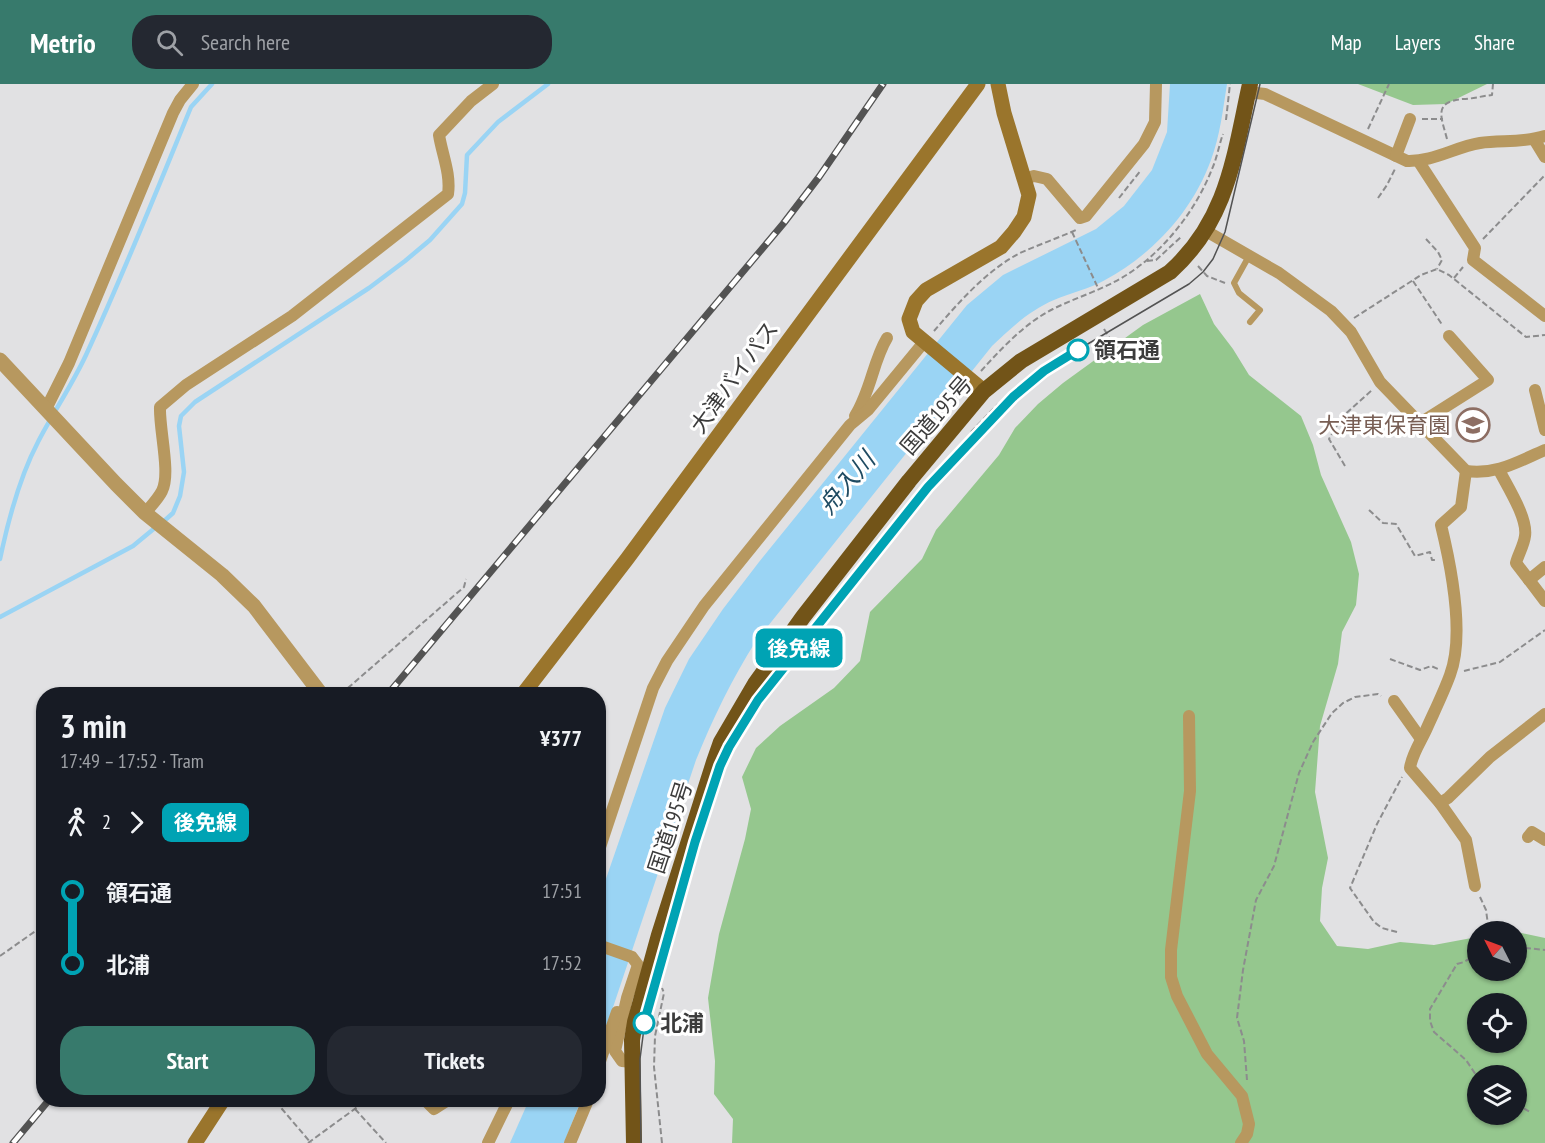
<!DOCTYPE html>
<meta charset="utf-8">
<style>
:root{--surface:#171b24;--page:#242831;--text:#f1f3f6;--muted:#9ea1a6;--accent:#377a6c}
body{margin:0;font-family:"PT Sans Narrow","Noto Sans JP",sans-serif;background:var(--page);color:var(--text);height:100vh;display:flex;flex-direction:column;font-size:22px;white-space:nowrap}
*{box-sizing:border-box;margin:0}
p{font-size:20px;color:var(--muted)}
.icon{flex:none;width:33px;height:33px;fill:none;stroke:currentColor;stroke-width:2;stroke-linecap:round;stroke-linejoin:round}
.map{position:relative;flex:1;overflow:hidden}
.sheet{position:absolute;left:36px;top:603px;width:570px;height:420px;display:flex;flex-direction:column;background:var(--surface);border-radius:24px;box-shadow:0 2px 4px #0004}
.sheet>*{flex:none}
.badge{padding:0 12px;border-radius:9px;font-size:21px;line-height:39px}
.needle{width:39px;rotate:312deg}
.buttons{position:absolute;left:1467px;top:837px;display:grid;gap:12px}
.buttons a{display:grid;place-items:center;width:60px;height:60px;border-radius:50%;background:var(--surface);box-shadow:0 2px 4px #0004;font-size:30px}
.map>.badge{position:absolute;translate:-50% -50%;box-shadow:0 0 0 3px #fff}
.legs{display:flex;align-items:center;gap:9px;height:66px;padding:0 24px;font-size:20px}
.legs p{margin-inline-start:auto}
.head{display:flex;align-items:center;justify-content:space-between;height:102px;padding:0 24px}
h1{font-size:33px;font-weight:700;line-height:45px}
.action{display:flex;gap:12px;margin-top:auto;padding:12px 24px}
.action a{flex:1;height:69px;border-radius:24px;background:var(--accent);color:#fff;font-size:24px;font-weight:700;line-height:69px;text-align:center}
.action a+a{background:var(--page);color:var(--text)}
ul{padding:0 24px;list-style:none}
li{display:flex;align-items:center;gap:21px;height:72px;font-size:22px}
li i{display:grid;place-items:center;width:9px;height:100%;margin:0 8px;background:currentColor}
li i::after{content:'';width:15px;height:15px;margin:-8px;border:4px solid;border-radius:50%;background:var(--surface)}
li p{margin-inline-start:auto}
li:first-child i{background:linear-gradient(#0000 50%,currentColor 0)}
li:last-child i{background:linear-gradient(currentColor 50%,#0000 0)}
header{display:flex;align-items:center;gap:36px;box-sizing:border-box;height:84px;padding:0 30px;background:var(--accent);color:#fff}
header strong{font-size:28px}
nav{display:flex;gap:33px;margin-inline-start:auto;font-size:21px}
.search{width:420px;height:54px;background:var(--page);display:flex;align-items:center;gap:15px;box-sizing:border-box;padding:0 21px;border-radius:24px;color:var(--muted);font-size:22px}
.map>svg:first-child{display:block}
.green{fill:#95c78e;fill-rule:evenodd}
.water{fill:#9ad4f4}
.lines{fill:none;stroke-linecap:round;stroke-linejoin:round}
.stream{stroke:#9ad4f4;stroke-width:4.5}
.path{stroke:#8c8c8d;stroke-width:2;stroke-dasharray:6 3;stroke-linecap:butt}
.service{stroke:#b7985f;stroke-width:6}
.minor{stroke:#b7985f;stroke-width:12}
.tertiary{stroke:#b7985f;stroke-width:15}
.secondary{stroke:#9a752c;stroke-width:15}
.trunk{stroke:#725418;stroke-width:16}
.tram{stroke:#535353;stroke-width:1.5}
.rail-casing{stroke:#535353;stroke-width:7}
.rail{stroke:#fff;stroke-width:4.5;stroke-dasharray:14;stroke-linecap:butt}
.line-1-casing{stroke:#fff;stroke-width:14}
.line-1{stroke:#00a3b4;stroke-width:9}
.stop-1-dot{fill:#fff;stroke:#00a3b4;stroke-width:3}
.labels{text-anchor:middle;stroke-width:6;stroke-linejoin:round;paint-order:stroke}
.stop-label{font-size:22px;font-weight:bold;fill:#3c3c3c;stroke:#fff;text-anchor:start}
.street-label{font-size:22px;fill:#3c3c3c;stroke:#fff}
.education-label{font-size:22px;fill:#785e54;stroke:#fff;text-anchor:end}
.water-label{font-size:24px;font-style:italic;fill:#1f4b62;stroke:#fff}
</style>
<header>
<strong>Metrio</strong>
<div class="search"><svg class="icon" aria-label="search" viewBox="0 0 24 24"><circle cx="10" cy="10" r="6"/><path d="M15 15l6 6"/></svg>Search here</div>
<nav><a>Map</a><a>Layers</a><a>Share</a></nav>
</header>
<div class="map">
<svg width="1545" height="1059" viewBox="0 0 1545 1059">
<rect width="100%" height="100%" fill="#e1e1e3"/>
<g class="green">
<polygon points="1358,0 1487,0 1446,20 1413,21"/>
<path d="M1200,210L1214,240L1233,265L1249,291L1301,332L1313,361L1321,391L1351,458L1359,490L1356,521L1342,548L1338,580L1320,642L1315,708L1328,774L1322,804L1320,837L1337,862L1368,865L1400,858L1434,861L1477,853L1478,886H1516L1517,848L1545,854V1059H732L733,1035L714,1010L715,977L708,914L719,850L745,755L751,725L742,693L756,664L780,642L834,604L860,577L870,528L922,475L936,446L999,371L1015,344L1038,320L1063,299L1143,241ZM1478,920H1516V958H1478ZM1478,992H1516V1030H1478Z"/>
</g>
<g class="water">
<path d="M1170,0H1227C1223,25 1220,52 1211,76C1192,128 1153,170 1105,196C1089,205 1070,209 1054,216C1030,226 1011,244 992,262L756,557C732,595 713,634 696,676L599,965V815L665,624L689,575L723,525L759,478L967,221L1003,191L1096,145L1124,122L1152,86L1167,48Z"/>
<polygon points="529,1016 581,1016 564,1059 510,1059"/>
</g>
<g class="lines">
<g class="stream">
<polyline points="163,438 173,429 180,412 184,388 179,342 181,332 195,318 369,204 405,177 430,156 462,120 465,109 467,71 498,38 548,0"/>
<path d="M0,475C8,437 19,394 38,358C53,329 72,301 86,271C124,189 157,106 191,23L212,0"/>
<polyline points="0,533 133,462 156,443"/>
</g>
<g class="path">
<polyline points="1422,35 1443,35"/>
<polyline points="1226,36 1230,0"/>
<polyline points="1368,45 1389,0"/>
<path d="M1447,55C1441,32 1433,18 1463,15C1472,15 1482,12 1492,11L1493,0"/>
<polyline points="1119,114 1141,86"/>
<polyline points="1378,114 1387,101 1395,85"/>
<polyline points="1072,148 1098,204"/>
<polyline points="1426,155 1438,168 1442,176 1437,185"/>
<polyline points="1483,155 1545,91"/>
<polyline points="1147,177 1156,176 1182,152"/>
<polyline points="1198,182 1207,192 1225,199"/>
<polyline points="1454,194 1463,183"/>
<polyline points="1413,197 1443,242"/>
<polyline points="1354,234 1421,191 1437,185 1449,191 1526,253 1545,251"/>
<polyline points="1104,245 1112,258 1105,263"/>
<path d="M934,247C958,219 987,186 1020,169C1038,161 1058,154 1076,146"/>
<path d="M981,287C1002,264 1025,239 1053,225C1077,213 1105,205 1128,190C1165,166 1196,126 1212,85C1217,74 1219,61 1223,50"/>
<polyline points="953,301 957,310 957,316"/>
<polyline points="971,348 998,320"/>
<polyline points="1345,382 1329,355 1342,333 1372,306"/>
<polyline points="1369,426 1383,439 1396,440 1415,472 1430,468 1432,476 1435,476"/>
<polyline points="1390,575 1420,586 1431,582 1438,585"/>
<polyline points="1464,587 1500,578 1545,546"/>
<polyline points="341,610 464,503 466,495"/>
<polyline points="1480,813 1486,826 1489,848"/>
<polyline points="1397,848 1382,844 1374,838 1350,804 1377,740 1402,693"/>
<polyline points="1516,863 1545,866"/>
<polyline points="1478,869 1464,878 1457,880 1430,925 1430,937 1434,948 1466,976 1478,994"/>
<polyline points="0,872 44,841"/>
<polyline points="1247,996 1244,957 1237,934 1243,886 1256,816 1274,782 1299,689 1313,658 1332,629 1343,619 1355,613 1378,610 1381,612"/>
<polyline points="278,1016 282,1025 311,1059"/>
<polyline points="1516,1020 1530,1028"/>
<polyline points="355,1025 386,1059"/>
<polyline points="308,1059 367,1016"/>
<polyline points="662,1059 654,983 655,952 664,909 662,904"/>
</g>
<polyline class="service" points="1249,172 1234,199 1239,209 1260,226 1250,238"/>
<g class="minor">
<path d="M1248,8L1265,10L1407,77C1433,78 1455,63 1480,59C1501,56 1524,59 1545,52"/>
<polyline points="1534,55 1545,73"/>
<polyline points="1396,72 1410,35"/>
<polyline points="1419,78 1475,164 1473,176 1545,232"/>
<polyline points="1024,95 1034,92 1047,95 1080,134 1086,132 1144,60 1155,38 1156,0"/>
<path d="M1206,147L1279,189L1331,227L1351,248L1380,298L1466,387C1497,391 1517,378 1545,366"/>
<polyline points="1535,306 1545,346"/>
<polyline points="46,325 69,279 173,29 180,16 193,0"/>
<path d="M855,332C871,307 873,277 887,254"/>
<polyline points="1420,339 1488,296 1449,252"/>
<path d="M1499,386C1507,402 1528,434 1525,452C1524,461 1518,471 1516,479L1545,517"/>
<path d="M1466,387L1461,423L1441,441C1451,482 1465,551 1450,591C1443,610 1434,628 1426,646C1420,659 1412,670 1410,684L1440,719L1448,714L1490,673L1545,630"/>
<path d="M145,429C151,422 158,415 162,407C171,390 159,345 160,323L186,301L292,232L448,110C451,90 442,70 439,51L471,17L493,0"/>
<polyline points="1529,496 1545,483"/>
<polyline points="1394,617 1421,655"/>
<polyline points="1189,632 1190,707 1171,866 1171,893 1177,912 1207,970 1242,1012 1249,1040 1247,1050 1241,1059"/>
<polyline points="1440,719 1466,756 1475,802"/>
<polyline points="1528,753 1532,748 1545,756"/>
<polyline points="598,769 653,604 667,577 704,522 850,341 868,326 924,258"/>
<polyline points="598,861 632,873 638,881 627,914 615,967 622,977 633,978"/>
<polyline points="598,983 617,928"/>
<polyline points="425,1016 434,1025 448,1016"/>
<polyline points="488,1059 509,1016"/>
<polyline points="570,1059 588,1016"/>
</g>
<polyline class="tertiary" points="0,276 116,400 145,429 222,491 254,522 321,610"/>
<g class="secondary">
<polyline points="984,307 913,248 909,235 916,217 926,206 1001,163 1014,148 1024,133 1029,111 1004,29 998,0"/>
<polyline points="523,610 627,475 978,0"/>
<polyline points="195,1059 223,1016"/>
</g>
<path class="trunk" d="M634,1059L632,956L635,938L659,851L714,678L721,658L755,600L803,533L909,397L984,307L1021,277L1170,188C1228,136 1234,72 1250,0"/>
<polyline class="tram" points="641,1059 640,975 647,921 701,738 720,682 729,663 758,616 928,403 1013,313 1054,280 1189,200 1203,188 1213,175 1225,148 1260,0"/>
<g class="rail-casing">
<g id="rail">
<polyline points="388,610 783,140 819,93 883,0"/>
<polyline points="13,1059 49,1016"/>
</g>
</g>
<use href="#rail" class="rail"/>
</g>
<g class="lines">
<g class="line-1-casing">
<polyline id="line-1" points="644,939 695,758 720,682 729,663 758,616 928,403 1013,313 1044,287 1078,266"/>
</g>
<use href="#line-1" class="line-1"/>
</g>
<defs>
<g id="school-ring" transform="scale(1.725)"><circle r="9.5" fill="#fff" stroke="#8d6e63" stroke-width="1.5"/><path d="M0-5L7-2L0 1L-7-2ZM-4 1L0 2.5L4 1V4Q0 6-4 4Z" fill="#8d6e63"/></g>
</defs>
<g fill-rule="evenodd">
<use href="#school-ring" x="1473" y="341"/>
</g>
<g class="stop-1-dot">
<circle cx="1078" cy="266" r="10"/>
<circle cx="644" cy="939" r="10"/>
</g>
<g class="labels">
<g class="stop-label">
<text x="1094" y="274">領石通</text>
<text x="660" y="947">北浦</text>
</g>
<g class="street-label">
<text transform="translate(734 293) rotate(-54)" y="8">大津バイパス</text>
<text transform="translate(936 331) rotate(-49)" y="8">国道195号</text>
<text transform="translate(670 743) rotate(-72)" y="8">国道195号</text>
</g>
<g class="education-label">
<text x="1450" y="349">大津東保育園</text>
</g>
<g class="water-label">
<text transform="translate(847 399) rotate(-50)" y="8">舟入川</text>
</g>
</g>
</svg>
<div class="buttons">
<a><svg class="needle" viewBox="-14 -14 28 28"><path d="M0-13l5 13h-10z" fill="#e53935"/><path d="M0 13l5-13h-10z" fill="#9ea1a6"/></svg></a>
<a><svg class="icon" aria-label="locate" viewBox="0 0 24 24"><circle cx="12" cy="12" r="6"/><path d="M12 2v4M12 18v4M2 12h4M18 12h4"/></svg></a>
<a><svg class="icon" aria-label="layers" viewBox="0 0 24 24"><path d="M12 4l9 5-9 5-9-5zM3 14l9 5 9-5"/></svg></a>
</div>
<b class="badge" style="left:799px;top:564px;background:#00a3b4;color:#fff">後免線</b>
<section class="sheet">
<div class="head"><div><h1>3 min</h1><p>17:49 – 17:52 · Tram</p></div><b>¥377</b></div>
<div class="legs"><svg class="icon" aria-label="walk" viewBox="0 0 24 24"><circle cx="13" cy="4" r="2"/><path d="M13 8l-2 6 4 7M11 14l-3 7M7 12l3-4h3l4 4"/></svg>2<svg class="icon" aria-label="forward" viewBox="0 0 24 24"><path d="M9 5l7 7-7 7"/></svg><b class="badge" style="background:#00a3b4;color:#fff">後免線</b></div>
<ul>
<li><i style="color:#00a3b4"></i><b>領石通</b><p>17:51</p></li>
<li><i style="color:#00a3b4"></i><b>北浦</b><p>17:52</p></li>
</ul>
<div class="action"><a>Start</a><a>Tickets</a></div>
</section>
</div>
